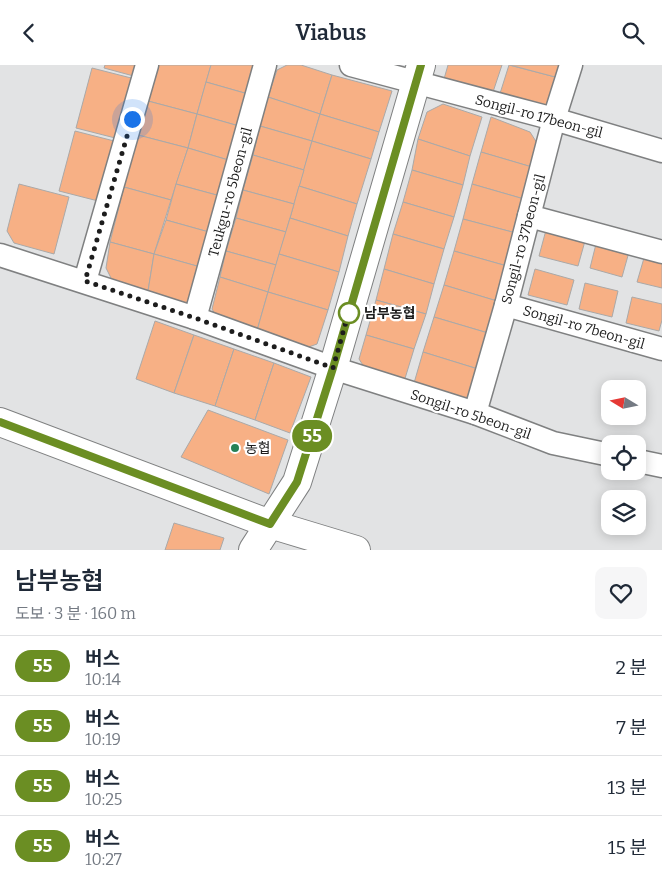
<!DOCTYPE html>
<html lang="ko">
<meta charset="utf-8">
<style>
:root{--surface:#fff;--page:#f6f6f7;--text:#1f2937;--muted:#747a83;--line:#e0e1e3}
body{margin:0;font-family:Bitter,"Noto Sans KR",serif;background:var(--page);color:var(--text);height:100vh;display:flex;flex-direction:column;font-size:19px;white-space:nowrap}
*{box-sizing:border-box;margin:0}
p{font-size:16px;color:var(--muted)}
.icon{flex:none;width:28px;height:28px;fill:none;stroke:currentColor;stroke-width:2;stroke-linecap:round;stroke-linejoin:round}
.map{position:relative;height:485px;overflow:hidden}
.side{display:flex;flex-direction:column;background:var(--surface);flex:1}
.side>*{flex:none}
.badge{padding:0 10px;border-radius:16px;font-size:18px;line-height:32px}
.needle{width:32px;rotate:280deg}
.controls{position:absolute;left:601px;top:315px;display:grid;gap:10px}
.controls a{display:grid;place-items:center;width:45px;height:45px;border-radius:10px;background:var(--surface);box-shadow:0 2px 12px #0003;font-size:25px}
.you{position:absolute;width:25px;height:25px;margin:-12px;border:4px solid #fff;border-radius:50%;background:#1a73e8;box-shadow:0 0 0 8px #1a73e833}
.map>.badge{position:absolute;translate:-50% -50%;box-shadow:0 0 0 2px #fff}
.round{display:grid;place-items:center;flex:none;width:52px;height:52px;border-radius:10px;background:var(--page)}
.head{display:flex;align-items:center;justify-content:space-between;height:85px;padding:0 15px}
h1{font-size:24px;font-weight:600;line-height:38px}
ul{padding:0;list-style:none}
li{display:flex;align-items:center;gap:15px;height:60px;padding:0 15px;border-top:1px solid var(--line)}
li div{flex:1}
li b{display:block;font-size:19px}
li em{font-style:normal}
li .badge{min-width:55px;font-weight:700;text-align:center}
header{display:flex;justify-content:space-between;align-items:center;height:65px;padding:0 15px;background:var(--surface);font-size:22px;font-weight:600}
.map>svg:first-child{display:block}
.building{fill:#f7b085;stroke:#aaa9a8}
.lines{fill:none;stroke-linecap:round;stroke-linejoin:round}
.minor-casing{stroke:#7f8081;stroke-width:25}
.tertiary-casing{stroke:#7f8081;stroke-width:30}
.secondary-casing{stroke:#7f8081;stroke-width:30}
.minor{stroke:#fff;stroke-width:22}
.tertiary{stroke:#fff;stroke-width:28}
.secondary{stroke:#fff;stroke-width:28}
.line-casing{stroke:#fff;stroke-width:11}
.line{stroke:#6b8e23;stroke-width:8}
.walk{stroke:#1d1d1d;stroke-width:5;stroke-dasharray:0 9}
.stop-dot{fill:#fff;stroke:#6b8e23;stroke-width:2.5}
.poi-dot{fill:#268156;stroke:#fff;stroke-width:2}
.labels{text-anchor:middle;stroke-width:4.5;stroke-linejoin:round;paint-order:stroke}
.street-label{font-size:14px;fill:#1d1d1d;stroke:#fff}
.stop-label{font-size:14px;font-weight:bold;fill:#1d1d1d;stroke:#fff;text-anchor:start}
.poi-label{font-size:14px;fill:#1d1d1d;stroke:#fff;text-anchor:start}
</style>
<header><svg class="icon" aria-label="back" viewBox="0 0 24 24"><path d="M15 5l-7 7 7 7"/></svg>Viabus<svg class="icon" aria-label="search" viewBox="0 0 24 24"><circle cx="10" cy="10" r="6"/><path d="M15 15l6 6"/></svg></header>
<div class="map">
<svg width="662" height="485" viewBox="0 0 662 485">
<rect width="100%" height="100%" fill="#e2e3e4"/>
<g class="building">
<polygon points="105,0 144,0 141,13 104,3"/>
<polygon points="158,0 211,0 197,49 148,36"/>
<polygon points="211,0 260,0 255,31 206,17"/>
<polygon points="287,0 301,0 332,10 320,49 268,32 277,5"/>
<polygon points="448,0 502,0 493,27 444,14"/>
<polygon points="509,0 559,13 551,41 497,38"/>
<polygon points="510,0 563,0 559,13"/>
<polygon points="92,3 139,15 123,75 76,63"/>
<polygon points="332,10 392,26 379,67 320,49"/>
<polygon points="206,17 255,31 246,63 197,49"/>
<polygon points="268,32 320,49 312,76 260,61"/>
<polygon points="148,36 197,49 188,83 138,70"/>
<polygon points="443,39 482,52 470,91 418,74 427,47"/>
<polygon points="197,49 246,63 235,97 188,83"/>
<polygon points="320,49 379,67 371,94 312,76"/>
<polygon points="491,52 530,67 537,78 532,102 481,87"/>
<polygon points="260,61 312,76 304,105 253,90"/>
<polygon points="75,66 122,78 106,138 59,126"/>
<polygon points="138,70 188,83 171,135 124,122"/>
<polygon points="418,74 470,91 463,120 412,105"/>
<polygon points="312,76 371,94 357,139 299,121"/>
<polygon points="188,83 235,97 224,132 176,119"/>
<polygon points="481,87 532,102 524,134 472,119"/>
<polygon points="253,90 304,105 294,139 243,125"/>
<polygon points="412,105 463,120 454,152 403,137"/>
<polygon points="19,119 69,132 54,189 14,178 7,166"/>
<polygon points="176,119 224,132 216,169 166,155"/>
<polygon points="472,119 524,134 516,168 463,154"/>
<polygon points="299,121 357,139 348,171 290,153"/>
<polygon points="124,122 171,135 154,189 110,177"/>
<polygon points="243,125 294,139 286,167 236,153"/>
<polygon points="403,137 454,152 444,184 393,169"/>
<polygon points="236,153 286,167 276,200 226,186"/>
<polygon points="290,153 348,171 339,207 279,189"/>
<polygon points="463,154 516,168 507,201 454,186"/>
<polygon points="166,155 216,169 204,203 154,189"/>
<polygon points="546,165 585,176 578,201 539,191"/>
<polygon points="393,169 444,184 434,219 384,204"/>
<polygon points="110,177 154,189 148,226 112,215 106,203"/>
<polygon points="596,179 629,187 622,212 590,203"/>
<polygon points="226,186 276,200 268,227 220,212"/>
<polygon points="454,186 507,201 497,236 444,220"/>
<polygon points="154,189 204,203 199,233 184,238 148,226"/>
<polygon points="279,189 339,207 328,245 268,227"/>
<polygon points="644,193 662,197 662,223 637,217"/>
<polygon points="384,204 434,219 426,249 376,235"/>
<polygon points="535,204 574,215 567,240 528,230"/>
<polygon points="220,212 268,227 256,269 219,256 212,244"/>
<polygon points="585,218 618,226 612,252 579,244"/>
<polygon points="444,220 497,236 488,268 434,252"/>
<polygon points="268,227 328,245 317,279 303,284 256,269"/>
<polygon points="632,232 662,239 662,255 659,266 626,258"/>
<polygon points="376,235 426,249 414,284 366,270"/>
<polygon points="434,252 488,268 478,304 423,287"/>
<polygon points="155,256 194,270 174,328 136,314"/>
<polygon points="194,270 234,284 215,341 174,328"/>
<polygon points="366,270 414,284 403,320 366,305 359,294"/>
<polygon points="234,284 274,298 255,355 215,341"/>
<polygon points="423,287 478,304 469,331 453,339 412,325"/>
<polygon points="274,298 311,312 290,368 255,355"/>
<polygon points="208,345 288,375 269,429 181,392"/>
<polygon points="174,458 224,473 220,485 165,485"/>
</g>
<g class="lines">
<g class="minor-casing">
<g id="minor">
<polyline points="351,0 554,54 662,86"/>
<polyline points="529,151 662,187"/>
<polyline points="0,190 195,253 333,303 475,348 553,378 610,390"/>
<polyline points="85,216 147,0"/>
<polyline points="506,240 662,284"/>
<polyline points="195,253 265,0"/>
<polyline points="475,348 506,240 554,54 571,0"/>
<polyline points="638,396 662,401"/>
</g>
</g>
<g class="tertiary-casing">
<polyline id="tertiary" points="253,485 297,417 333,303 421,0"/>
</g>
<g class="secondary-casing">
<polyline id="secondary" points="0,357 270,459 356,485"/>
</g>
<use href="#minor" class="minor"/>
<use href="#tertiary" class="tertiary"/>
<use href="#secondary" class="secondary"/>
</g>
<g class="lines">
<g class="line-casing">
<polyline id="line" points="0,357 270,459 297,417 333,303 421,0"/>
</g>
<use href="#line" class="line"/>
<polyline class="walk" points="132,54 85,216 195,253 333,303 349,246 349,248"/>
</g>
<circle class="stop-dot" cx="349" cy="248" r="10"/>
<circle class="poi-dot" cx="235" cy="383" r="5"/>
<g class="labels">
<g class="street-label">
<text transform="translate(539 51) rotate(15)" y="5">Songil-ro 17beon-gil</text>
<text transform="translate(230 127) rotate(-75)" y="5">Teukgu-ro 5beon-gil</text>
<text transform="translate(523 174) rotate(-75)" y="5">Songil-ro 37beon-gil</text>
<text transform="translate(584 262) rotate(16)" y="5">Songil-ro 7beon-gil</text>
<text transform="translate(471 349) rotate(19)" y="5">Songil-ro 5beon-gil</text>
</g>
<g class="stop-label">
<text x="364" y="253">남부농협</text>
</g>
<g class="poi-label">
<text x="245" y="388">농협</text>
</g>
</g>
</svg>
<div class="controls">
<a><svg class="needle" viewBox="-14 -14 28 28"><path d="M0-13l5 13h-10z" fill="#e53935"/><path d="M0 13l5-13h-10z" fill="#747a83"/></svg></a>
<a><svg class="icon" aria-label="locate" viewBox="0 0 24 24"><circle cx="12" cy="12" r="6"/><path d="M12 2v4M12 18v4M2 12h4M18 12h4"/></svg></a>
<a><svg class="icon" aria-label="layers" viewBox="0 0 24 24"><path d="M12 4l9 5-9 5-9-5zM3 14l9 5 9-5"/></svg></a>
</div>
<div class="you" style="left:132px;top:54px"></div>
<b class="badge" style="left:312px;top:371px;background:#6b8e23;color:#fff">55</b>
</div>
<section class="side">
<div class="head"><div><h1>남부농협</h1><p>도보 · 3 분 · 160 m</p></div><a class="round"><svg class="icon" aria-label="heart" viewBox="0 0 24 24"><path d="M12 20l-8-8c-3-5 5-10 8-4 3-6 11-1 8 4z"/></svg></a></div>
<ul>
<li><span class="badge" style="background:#6b8e23;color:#fff">55</span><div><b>버스</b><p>10:14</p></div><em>2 분</em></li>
<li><span class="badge" style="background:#6b8e23;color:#fff">55</span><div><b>버스</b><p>10:19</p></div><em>7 분</em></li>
<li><span class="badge" style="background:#6b8e23;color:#fff">55</span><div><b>버스</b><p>10:25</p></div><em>13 분</em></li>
<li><span class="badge" style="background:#6b8e23;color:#fff">55</span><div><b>버스</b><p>10:27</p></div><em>15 분</em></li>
</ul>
</section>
